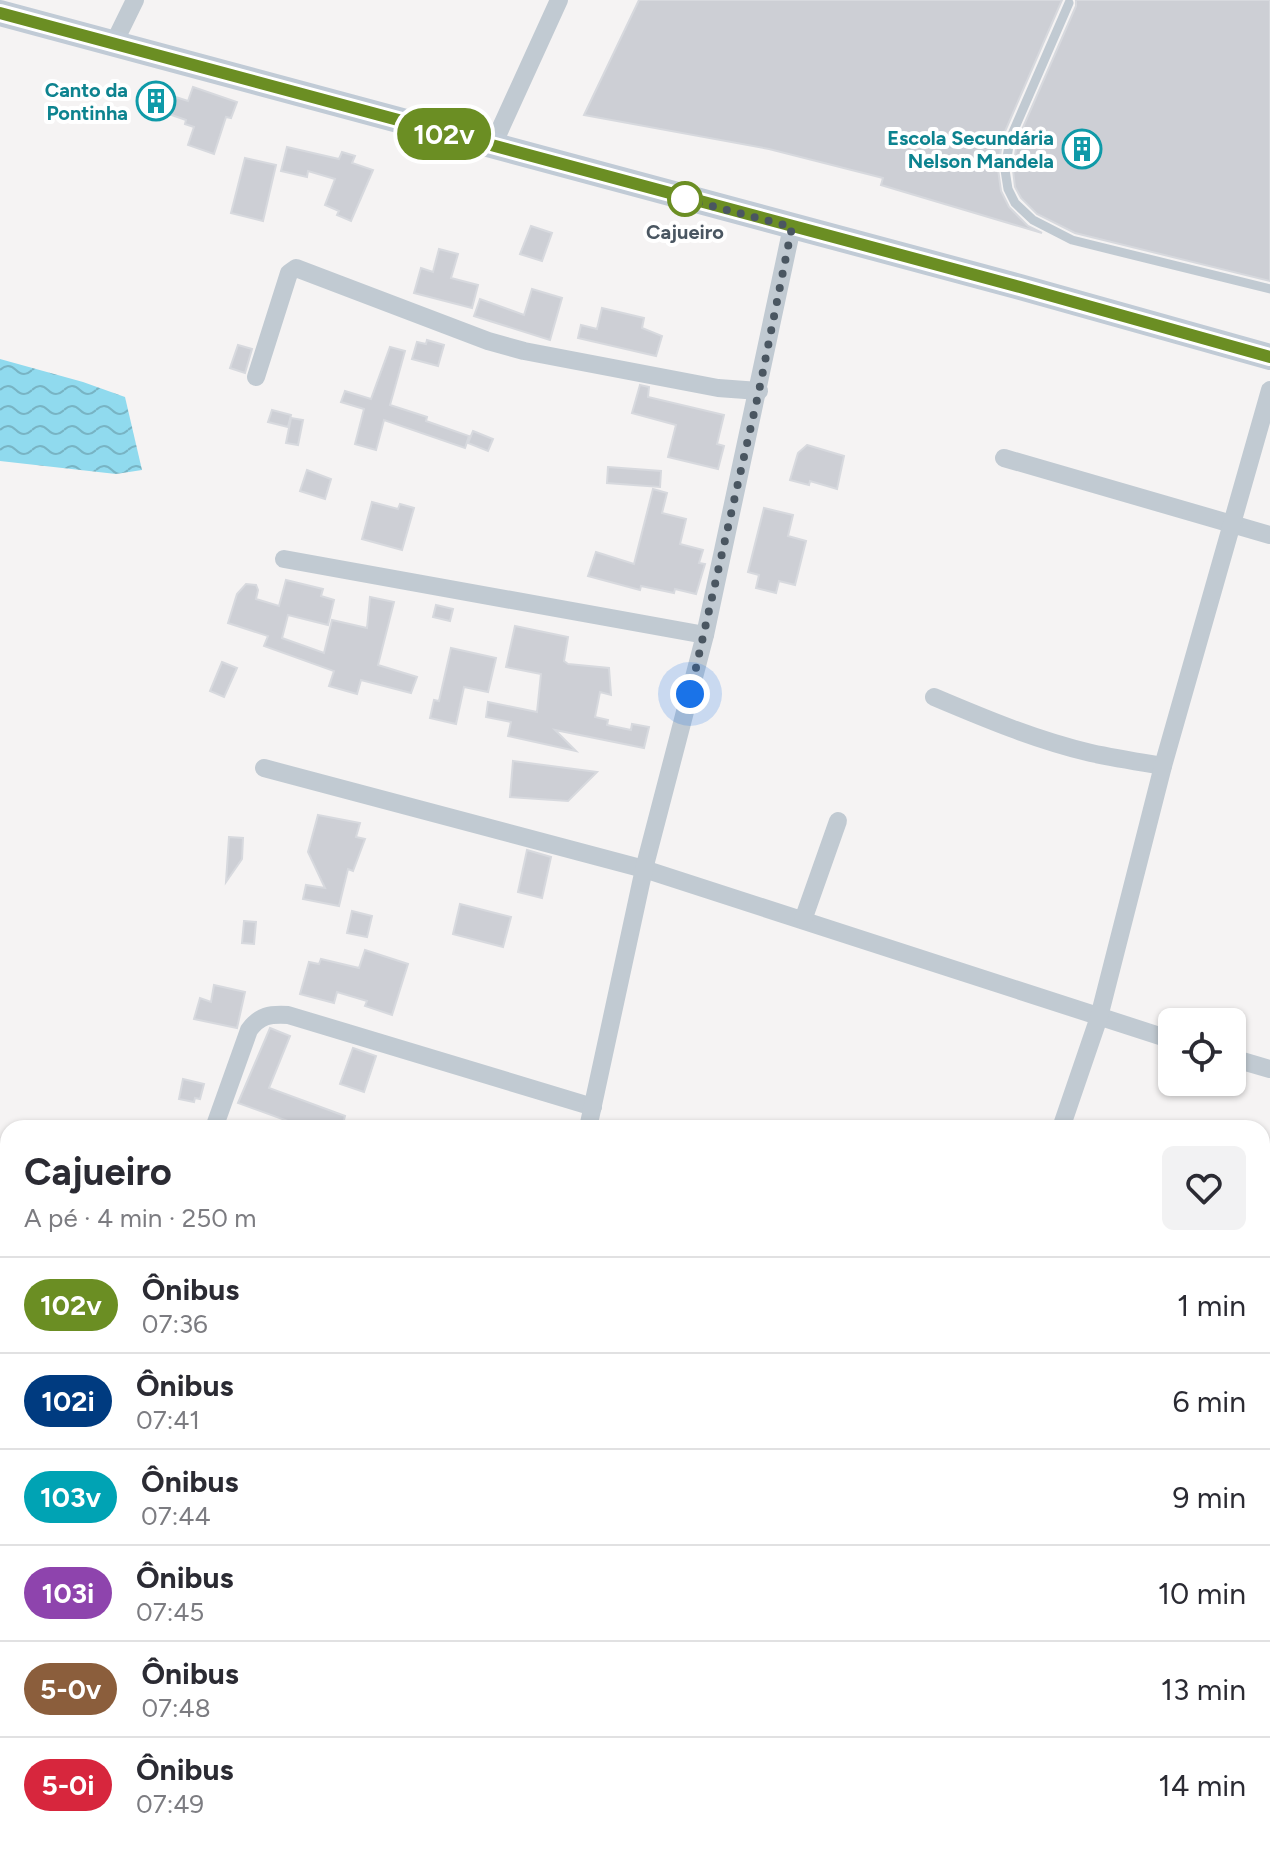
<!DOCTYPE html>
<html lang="pt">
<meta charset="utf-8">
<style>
:root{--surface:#fff;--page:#f2f2f3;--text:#2b2b33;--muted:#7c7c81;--line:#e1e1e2}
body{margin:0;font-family:Figtree,sans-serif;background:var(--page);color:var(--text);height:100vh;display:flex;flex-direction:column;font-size:30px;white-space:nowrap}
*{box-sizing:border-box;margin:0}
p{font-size:26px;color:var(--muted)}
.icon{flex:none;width:44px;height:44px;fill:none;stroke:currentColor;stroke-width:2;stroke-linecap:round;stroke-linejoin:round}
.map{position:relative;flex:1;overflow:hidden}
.drawer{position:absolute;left:0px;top:1120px;width:1270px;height:730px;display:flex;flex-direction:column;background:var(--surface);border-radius:24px 24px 0 0;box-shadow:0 2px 6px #0004}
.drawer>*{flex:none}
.badge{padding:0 16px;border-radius:26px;font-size:28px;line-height:52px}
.tools{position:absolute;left:1158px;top:1008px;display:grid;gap:16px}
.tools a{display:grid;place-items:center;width:88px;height:88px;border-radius:12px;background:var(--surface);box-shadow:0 2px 6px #0004;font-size:40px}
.you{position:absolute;width:40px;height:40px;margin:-20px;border:6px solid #fff;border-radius:50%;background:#1a73e8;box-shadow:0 0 0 12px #1a73e833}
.map>.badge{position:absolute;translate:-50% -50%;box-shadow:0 0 0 4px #fff}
.round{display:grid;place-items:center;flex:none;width:84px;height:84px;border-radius:12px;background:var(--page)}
.headline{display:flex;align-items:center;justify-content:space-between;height:136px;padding:0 24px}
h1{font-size:38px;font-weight:700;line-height:60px}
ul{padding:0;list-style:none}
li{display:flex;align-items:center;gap:24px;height:96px;padding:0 24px;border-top:2px solid var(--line)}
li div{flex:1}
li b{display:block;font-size:30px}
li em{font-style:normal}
li .badge{min-width:88px;font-weight:700;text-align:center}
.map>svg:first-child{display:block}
.water{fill:url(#water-waves)}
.building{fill:#cdcfd5;stroke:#d7d9de;stroke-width:2}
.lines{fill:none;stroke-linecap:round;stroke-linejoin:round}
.lane{stroke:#c1cad2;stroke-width:9}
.street{stroke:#c1cad2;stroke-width:18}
.secondary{stroke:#c1cbd6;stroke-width:26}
.line-casing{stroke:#fff;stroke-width:18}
.line{stroke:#6b8e23;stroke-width:12}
.walk{stroke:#4a5661;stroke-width:8;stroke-dasharray:0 14.4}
.stop-dot{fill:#fff;stroke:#6b8e23;stroke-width:4}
.labels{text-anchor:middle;stroke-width:8;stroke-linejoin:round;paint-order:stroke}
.culture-label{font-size:20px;font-weight:bold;fill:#0d838f;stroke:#fff;text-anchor:end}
.stop-label{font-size:20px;font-weight:bold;fill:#4a5661;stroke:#fff}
</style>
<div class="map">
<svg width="1270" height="1849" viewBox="0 0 1270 1849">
<defs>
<pattern id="water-waves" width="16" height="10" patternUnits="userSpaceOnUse" patternTransform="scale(2)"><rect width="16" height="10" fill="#90daee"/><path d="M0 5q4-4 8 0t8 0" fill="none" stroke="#78b4c4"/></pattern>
</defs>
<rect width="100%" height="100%" fill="#f5f3f3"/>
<polygon class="water" points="0,359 83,382 125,397 142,470 116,474 0,461"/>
<g class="building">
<polygon points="639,0 1062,0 1003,136 998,169 1001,191 1009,207 1028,226 1042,233 881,185 883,178 769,149 584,115"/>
<polygon points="1076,0 1270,0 1270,281 1075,233 1037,214 1021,198 1015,187 1013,170 1017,141 1076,6"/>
<polygon points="193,87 237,102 231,118 226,117 214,154 188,145 194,127 185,124 186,120 148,107 154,90 188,101"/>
<polygon points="287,147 339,159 342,152 355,156 352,163 373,170 351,221 337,215 339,211 325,205 335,179 308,171 307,177 281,171"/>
<polygon points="245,158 276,165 263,221 231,213"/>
<polygon points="531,226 552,233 542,261 520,254"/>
<polygon points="439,249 458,254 451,278 478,285 472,308 414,293 421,268 433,272"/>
<polygon points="532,289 562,298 550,340 474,316 480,299 524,315"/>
<polygon points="602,308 644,318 642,328 662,336 656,356 578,338 581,325 597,329"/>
<polygon points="427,340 444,345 438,366 412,359 417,342 426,344"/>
<polygon points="238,345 252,349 245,373 230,368"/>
<polygon points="390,347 405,351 390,405 427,417 426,421 469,436 465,448 384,420 376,450 355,444 364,409 341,402 345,391 371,399"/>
<polygon points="640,385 649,387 648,397 724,415 717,444 724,446 718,469 668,457 676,425 632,413"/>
<polygon points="272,410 291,415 288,427 268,422"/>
<polygon points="291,418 303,420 298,445 286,443"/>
<polygon points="473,431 493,439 488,451 468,443"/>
<polygon points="807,445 844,456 837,489 810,481 809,485 790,480 798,453"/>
<polygon points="608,467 661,471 660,487 607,483"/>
<polygon points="307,470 331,479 325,499 300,491"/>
<polygon points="653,489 667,493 662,513 686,519 680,544 703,550 699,563 705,564 696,594 675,589 674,593 641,586 640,590 588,576 596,552 634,564"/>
<polygon points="372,502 398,509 400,504 414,508 402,550 362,539"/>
<polygon points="764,508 793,515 788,536 806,541 795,585 779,581 776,593 756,588 759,575 748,572"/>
<polygon points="286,580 323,589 321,596 334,600 328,625 288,615 282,638 324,653 332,620 367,628 370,597 394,602 378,665 417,677 411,693 361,680 357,694 329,686 334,671 264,646 268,636 228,623 237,594 246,584 256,585 258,590 256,599 279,606"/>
<polygon points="436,605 453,609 450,621 433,617"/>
<polygon points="515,626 568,637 564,661 568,664 609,668 611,695 600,692 595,717 608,720 607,725 631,730 632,724 649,727 644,748 555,730 576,751 508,736 511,722 486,717 488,702 537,712 541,674 506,667"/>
<polygon points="451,648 496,658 488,692 464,687 456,724 430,718 434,700 439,701"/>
<polygon points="222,662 237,668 224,697 210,691"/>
<polygon points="513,761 597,772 568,801 510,797"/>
<polygon points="318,815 360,823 356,837 365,839 353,871 348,869 339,906 303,899 306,885 325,888 308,852"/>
<polygon points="229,837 243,838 242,859 226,882"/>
<polygon points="527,850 551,857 542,898 518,892"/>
<polygon points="460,904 511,917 503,947 453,934"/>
<polygon points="352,911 372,916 367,937 347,933"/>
<polygon points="244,921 256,922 254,944 242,943"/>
<polygon points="365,950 408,964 392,1015 365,1006 367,1001 337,992 334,1003 300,994 309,962 319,964 321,959 359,968"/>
<polygon points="214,985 245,992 237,1028 194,1019 200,998 211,1002"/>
<polygon points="270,1028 290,1036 269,1088 345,1116 342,1128 307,1128 238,1103"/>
<polygon points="353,1048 376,1056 364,1092 340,1084"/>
<polygon points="183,1079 204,1084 200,1099 195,1098 194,1102 179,1099"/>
</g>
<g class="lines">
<polyline class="lane" points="1069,3 1010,139 1005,170 1008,189 1015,203 1033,220 1072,240 1270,289"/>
<g class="street">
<polyline points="114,43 135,0"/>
<polyline points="492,147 559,0"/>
<polyline points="256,377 289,273 296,268 488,341 524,351 718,388 759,391"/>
<polyline points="1004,458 1270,535"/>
<polyline points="284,559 705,635"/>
<path d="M934,697C986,719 1036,740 1091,753C1114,758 1139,762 1163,766"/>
<polyline points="264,768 644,869 1172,1040"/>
<polyline points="803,920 838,821"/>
<polyline points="1232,1058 1270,1069"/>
<path d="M214,1128L249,1030C260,1015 270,1014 288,1015L593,1107"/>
<polyline points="588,1128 644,869 705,635 792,227"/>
<polyline points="1061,1128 1099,1017 1163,766 1270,390"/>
<polyline points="1262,1263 1270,1216"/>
<polyline points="0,1498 8,1492"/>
<polyline points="1262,1516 1270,1524"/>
<polyline points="8,1778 1,1814 8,1817"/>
<polyline points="1262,1791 1270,1793"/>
<polyline points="68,1842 84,1849"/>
<polyline points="626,1849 631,1842"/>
<polyline points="1109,1849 1110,1842"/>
</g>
<polyline class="secondary" points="0,13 1020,287 1270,357"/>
</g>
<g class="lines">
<g class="line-casing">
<polyline id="line" points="0,13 1020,287 1270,357"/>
</g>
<use href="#line" class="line"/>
<polyline class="walk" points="685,199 792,227 759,391 690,694"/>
</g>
<defs>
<g id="building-ring" transform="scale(2)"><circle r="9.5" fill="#fff" stroke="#0f9aa8" stroke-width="1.5"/><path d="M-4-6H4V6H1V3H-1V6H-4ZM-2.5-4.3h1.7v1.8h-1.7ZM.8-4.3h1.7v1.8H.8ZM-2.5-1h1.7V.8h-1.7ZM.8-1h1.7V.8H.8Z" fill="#0f9aa8"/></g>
</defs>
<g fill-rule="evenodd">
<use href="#building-ring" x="156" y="101"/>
<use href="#building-ring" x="1082" y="149"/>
</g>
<circle class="stop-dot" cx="685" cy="199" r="16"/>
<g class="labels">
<g class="culture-label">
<text x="128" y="97">Canto da<tspan x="128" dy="23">Pontinha</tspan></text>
<text x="1054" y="145">Escola Secundária<tspan x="1054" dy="23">Nelson Mandela</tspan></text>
</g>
<g class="stop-label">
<text x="685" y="239">Cajueiro</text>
</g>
</g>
</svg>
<div class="tools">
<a><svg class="icon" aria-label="locate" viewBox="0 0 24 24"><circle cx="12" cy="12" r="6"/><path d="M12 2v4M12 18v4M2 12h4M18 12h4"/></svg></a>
</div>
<div class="you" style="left:690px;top:694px"></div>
<b class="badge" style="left:444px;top:134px;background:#6b8e23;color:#fff">102v</b>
<section class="drawer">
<div class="headline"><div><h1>Cajueiro</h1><p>A pé · 4 min · 250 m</p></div><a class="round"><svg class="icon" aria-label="heart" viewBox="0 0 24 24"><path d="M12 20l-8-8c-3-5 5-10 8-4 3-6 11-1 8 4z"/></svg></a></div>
<ul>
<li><span class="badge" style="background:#6b8e23;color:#fff">102v</span><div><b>Ônibus</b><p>07:36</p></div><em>1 min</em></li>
<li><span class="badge" style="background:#003b80;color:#fff">102i</span><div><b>Ônibus</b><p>07:41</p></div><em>6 min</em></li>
<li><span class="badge" style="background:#00a3b4;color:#fff">103v</span><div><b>Ônibus</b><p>07:44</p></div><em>9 min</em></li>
<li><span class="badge" style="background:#8e44ad;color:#fff">103i</span><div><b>Ônibus</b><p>07:45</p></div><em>10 min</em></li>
<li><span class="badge" style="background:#8b5e3c;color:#fff">5-0v</span><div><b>Ônibus</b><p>07:48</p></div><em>13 min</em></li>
<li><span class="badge" style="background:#d7263d;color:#fff">5-0i</span><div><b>Ônibus</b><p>07:49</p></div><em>14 min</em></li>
</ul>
</section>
</div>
